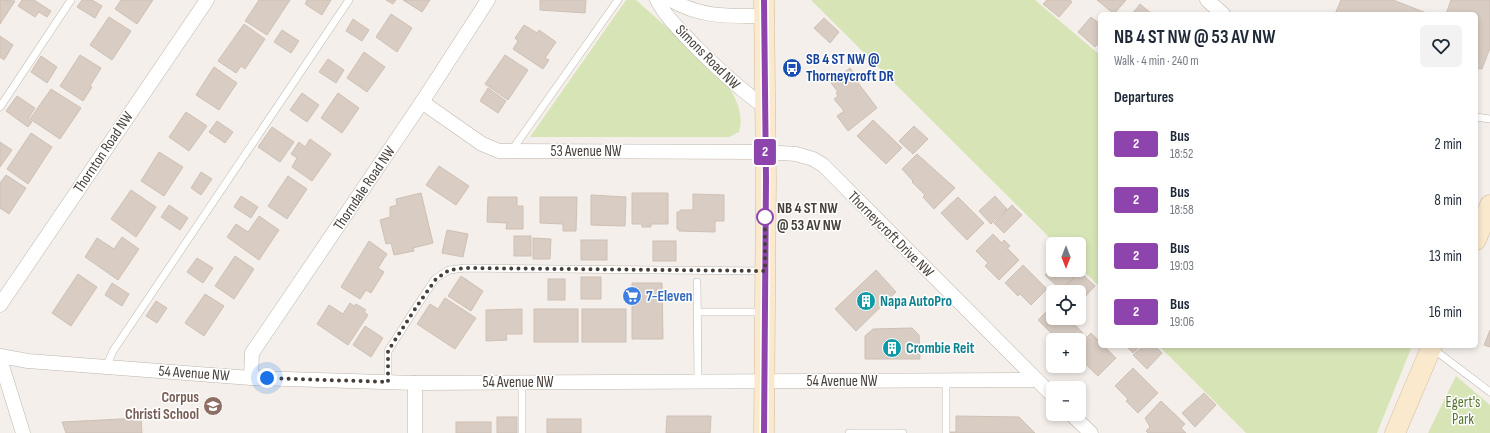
<!DOCTYPE html>
<meta charset="utf-8">
<style>
:root{--surface:#fff;--page:#f2f2f3;--text:#1f2937;--muted:#747a83}
body{margin:0;font-family:"Sofia Sans Condensed",sans-serif;background:var(--page);color:var(--text);height:100vh;display:flex;flex-direction:column;font-size:15px;white-space:nowrap}
*{box-sizing:border-box;margin:0}
p{font-size:13px;color:var(--muted)}
.icon{flex:none;width:22px;height:22px;fill:none;stroke:currentColor;stroke-width:2;stroke-linecap:round;stroke-linejoin:round}
.map{position:relative;flex:1;overflow:hidden}
.sheet{position:absolute;left:1098px;top:12px;width:380px;height:336px;display:flex;flex-direction:column;background:var(--surface);border-radius:6px;box-shadow:0 2px 6px #0003}
.sheet>*{flex:none}
.badge{padding:0 8px;border-radius:3px;font-size:14px;line-height:26px}
.needle{width:26px;rotate:180deg}
.fabs{position:absolute;left:1046px;top:237px;display:grid;gap:8px}
.fabs a{display:grid;place-items:center;width:40px;height:40px;border-radius:6px;background:var(--surface);box-shadow:0 2px 6px #0003;font-size:20px}
.you{position:absolute;width:20px;height:20px;margin:-10px;border:3px solid #fff;border-radius:50%;background:#1a73e8;box-shadow:0 0 0 6px #1a73e833}
.map>.badge{position:absolute;translate:-50% -50%;box-shadow:0 0 0 2px #fff}
h2{padding:0 16px;font-size:15px;line-height:36px}
.round{display:grid;place-items:center;flex:none;width:42px;height:42px;border-radius:6px;background:var(--page)}
.summary{display:flex;align-items:center;justify-content:space-between;height:68px;padding:0 16px}
h1{font-size:19px;font-weight:700;line-height:30px}
ul{padding:0;list-style:none}
li{display:flex;align-items:center;gap:12px;height:56px;padding:0 16px}
li div{flex:1}
li b{display:block;font-size:15px}
li em{font-style:normal}
li .badge{min-width:44px;font-weight:700;text-align:center}
.map>svg:first-child{display:block}
.green{fill:#d7e5b6}
.building{fill:#d8ccc3;stroke:#cfc0b4}
.lines{fill:none;stroke-linecap:round;stroke-linejoin:round}
.lane-casing{stroke:#bfb6ad;stroke-width:8}
.street-casing{stroke:#bfb6ad;stroke-width:15}
.secondary-casing{stroke:#d0bb9d;stroke-width:21}
.lane{stroke:#fff;stroke-width:7}
.street{stroke:#fff;stroke-width:14}
.secondary{stroke:#fbe9cd;stroke-width:20}
.line-casing{stroke:#fff;stroke-width:9}
.line{stroke:#8e44ad;stroke-width:6}
.walk{stroke:#473f39;stroke-width:4;stroke-dasharray:0 7.2}
.stop-dot{fill:#fff;stroke:#8e44ad;stroke-width:2}
.labels{text-anchor:middle;stroke-width:3;stroke-linejoin:round;paint-order:stroke}
.street-label{font-size:15px;fill:#473f39;stroke:#fff}
.transit-label{font-size:15px;font-weight:bold;fill:#164399;stroke:#fff;text-anchor:start}
.stop-label{font-size:15px;font-weight:bold;fill:#473f39;stroke:#fff;text-anchor:start}
.shop-label{font-size:15px;font-weight:bold;fill:#366cbe;stroke:#fff;text-anchor:start}
.culture-label{font-size:15px;font-weight:bold;fill:#0d838f;stroke:#fff;text-anchor:start}
.education-label{font-size:15px;font-weight:bold;fill:#785e54;stroke:#fff;text-anchor:end}
.park-label{font-size:15px;fill:#55762f;stroke:#fff}
</style>
<div class="map">
<svg width="1490" height="433" viewBox="0 0 1490 433">
<rect width="100%" height="100%" fill="#f4efea"/>
<g class="green">
<path d="M626,0H636L722,77C733,93 745,111 739,132L729,137H530Z"/>
<polygon points="811,0 1035,0 1100,55 1100,287 1079,267 1079,244 1056,244"/>
<polygon points="1159,346 1412,346 1377,433 1246,433"/>
<polygon points="1456,376 1490,405 1490,433 1428,433"/>
</g>
<g class="building">
<polygon points="0,0 15,1 0,24"/>
<polygon points="22,0 34,0 51,11 47,17 39,12 35,17 18,6"/>
<polygon points="82,0 92,0 102,6 95,18 77,7"/>
<polygon points="121,0 153,0 137,24 115,9"/>
<polygon points="259,0 290,0 267,35 245,21"/>
<polygon points="307,0 331,0 322,15 305,4"/>
<polygon points="386,0 396,0 393,4"/>
<polygon points="403,0 430,0 422,12"/>
<polygon points="540,0 586,0 585,13 540,10"/>
<polygon points="1047,0 1070,0 1072,2 1059,17 1043,4"/>
<polygon points="1097,0 1126,0 1114,14"/>
<polygon points="1341,0 1393,0 1429,14 1335,14"/>
<polygon points="1451,0 1490,0 1490,48 1482,69 1476,68 1476,14 1446,14"/>
<polygon points="1140,4 1152,14 1132,14"/>
<polygon points="391,14 412,28 397,52 376,37"/>
<polygon points="109,17 131,31 112,60 90,45"/>
<polygon points="1091,17 1100,24 1100,42 1095,47 1078,32"/>
<polygon points="824,18 839,32 830,43 814,28"/>
<polygon points="353,19 369,30 362,41 346,31"/>
<polygon points="244,24 265,39 245,69 241,66 236,73 218,61"/>
<polygon points="524,25 537,33 539,30 556,42 545,58 549,60 543,69 513,49 518,41 515,38"/>
<polygon points="282,30 299,41 291,53 274,42"/>
<polygon points="0,36 13,45 4,60 0,57"/>
<polygon points="364,52 385,67 367,92 347,78"/>
<polygon points="80,55 101,68 90,86 92,87 83,101 60,86"/>
<polygon points="505,55 528,70 508,100 485,84"/>
<polygon points="41,56 57,67 47,83 31,72"/>
<polygon points="328,59 344,70 336,83 319,72"/>
<polygon points="214,67 237,83 219,110 196,95"/>
<polygon points="850,68 858,78 856,80 877,108 848,131 837,116 844,111 834,99 838,96 836,93 838,92 831,83"/>
<polygon points="488,88 506,101 498,113 480,101"/>
<polygon points="51,89 81,108 60,139 30,119"/>
<polygon points="302,93 319,105 307,122 290,110"/>
<polygon points="338,93 359,108 342,133 321,118"/>
<polygon points="17,96 35,108 28,119 32,122 28,127 6,111"/>
<polygon points="186,112 207,126 189,151 169,137"/>
<polygon points="873,120 902,148 886,164 857,136"/>
<polygon points="217,121 233,132 225,143 209,132"/>
<polygon points="914,126 928,139 913,154 899,141"/>
<polygon points="272,127 294,142 280,162 258,147"/>
<polygon points="31,133 52,147 28,184 7,169"/>
<polygon points="310,139 331,154 312,181 292,167 297,158 291,154 299,142 305,147"/>
<polygon points="0,142 12,150 0,167"/>
<polygon points="159,152 183,167 164,196 141,181"/>
<polygon points="917,154 955,188 934,209 923,197 925,195 912,182 913,181 902,169"/>
<polygon points="439,166 469,186 456,205 426,185"/>
<polygon points="201,172 212,179 201,195 191,188"/>
<polygon points="6,175 26,188 9,214 0,208 0,183"/>
<polygon points="288,176 307,189 287,219 268,206"/>
<polygon points="131,190 156,207 136,237 111,219"/>
<polygon points="421,193 433,243 413,248 414,251 394,255 391,243 386,244 380,220 390,217 390,207 397,205 396,199"/>
<polygon points="632,193 668,193 668,224 651,224 651,227 642,227 642,224 632,224"/>
<polygon points="693,194 724,195 724,221 715,221 715,232 679,231 679,229 677,229 677,212 680,212 680,210 693,210"/>
<polygon points="591,195 626,197 625,226 591,225"/>
<polygon points="241,196 258,207 251,218 234,207"/>
<polygon points="995,196 1007,209 991,224 979,211"/>
<polygon points="488,197 517,197 517,206 523,206 523,229 506,229 507,223 487,222"/>
<polygon points="540,197 577,197 576,231 563,231 563,224 540,223"/>
<polygon points="958,197 984,223 967,240 941,213"/>
<polygon points="169,205 188,218 180,230 161,217"/>
<polygon points="1012,205 1022,215 1004,233 994,223"/>
<polygon points="259,216 279,230 259,260 227,237 236,224 248,232"/>
<polygon points="447,230 468,234 463,257 442,253"/>
<polygon points="993,234 1002,243 1004,240 1010,246 1007,248 1019,260 999,280 985,266 988,263 976,251"/>
<rect x="514" y="236" width="17" height="20"/>
<polygon points="122,237 139,249 118,280 85,257 97,238 114,249"/>
<polygon points="533,238 551,239 550,259 533,259"/>
<rect x="581" y="240" width="26" height="20"/>
<polygon points="369,241 387,254 378,268 384,272 371,293 366,290 360,299 341,287"/>
<rect x="653" y="241" width="23" height="20"/>
<polygon points="235,256 254,269 234,299 215,286"/>
<polygon points="197,258 213,268 203,283 187,272"/>
<polygon points="1023,265 1047,289 1031,305 1020,294 1018,296 1005,283"/>
<polygon points="1053,267 1053,270 1078,270 1079,272 1061,290 1045,275"/>
<polygon points="876,270 896,292 856,331 835,309"/>
<polygon points="1080,272 1095,286 1080,302 1079,292 1070,292 1065,287"/>
<polygon points="78,274 97,287 71,326 52,313"/>
<polygon points="461,276 483,291 471,311 448,296"/>
<rect x="581" y="277" width="20" height="22"/>
<rect x="548" y="279" width="17" height="21"/>
<polygon points="112,283 129,294 122,306 105,295"/>
<polygon points="632,283 662,283 663,339 632,339"/>
<polygon points="205,294 224,306 204,336 185,323"/>
<polygon points="445,298 476,318 455,349 417,324 430,304 438,309"/>
<polygon points="156,301 167,308 157,323 146,316"/>
<polygon points="350,303 354,306 356,304 366,310 364,312 368,315 348,345 317,324 329,305 343,314"/>
<polygon points="1053,305 1053,318 1068,318 1083,333 1076,340 1058,340 1038,320"/>
<polygon points="522,309 522,334 506,334 507,340 486,341 486,310"/>
<rect x="534" y="309" width="44" height="33"/>
<rect x="582" y="309" width="44" height="33"/>
<polygon points="365,326 383,338 371,357 353,345"/>
<polygon points="912,328 919,335 920,359 865,359 865,336 873,329"/>
<polygon points="1490,330 1490,347 1484,345"/>
<polygon points="1091,333 1100,342 1100,346 1104,346 1116,358 1098,376 1079,358 1079,345"/>
<polygon points="1126,346 1140,346 1133,353"/>
<polygon points="1143,346 1155,346 1162,353 1147,369 1133,355"/>
<polygon points="1133,368 1158,393 1138,413 1126,401 1128,399 1115,386"/>
<polygon points="1204,393 1216,405 1195,427 1182,413"/>
<polygon points="1161,401 1185,424 1181,428 1186,433 1148,433 1146,431 1150,427 1145,418"/>
<polygon points="667,416 711,416 710,433 666,433"/>
<polygon points="956,416 1019,417 1035,433 949,433 949,432 956,432"/>
<rect x="497" y="417" width="20" height="16"/>
<polygon points="141,418 142,433 66,433 62,422"/>
<rect x="547" y="419" width="34" height="14"/>
<rect x="456" y="422" width="35" height="11"/>
</g>
<g class="lines">
<g class="lane-casing">
<g id="lane">
<polyline points="0,107 71,0"/>
<polyline points="1476,117 1490,119"/>
<polyline points="512,150 618,0"/>
<polyline points="697,282 698,381"/>
<polyline points="697,312 764,312"/>
<polyline points="1432,348 1490,392"/>
<polyline points="106,367 113,351 349,0"/>
<polyline points="946,381 946,433"/>
<polyline points="388,382 388,351 417,306 435,279 449,270 465,268 765,271"/>
<polyline points="522,382 522,433"/>
<polyline points="849,433 903,433"/>
</g>
</g>
<g class="street-casing">
<g id="street">
<path d="M657,0C667,19 682,32 696,47C718,69 739,89 765,107"/>
<path d="M671,0C702,18 729,16 764,16"/>
<polyline points="1207,0 1223,14"/>
<polyline points="422,102 482,144 499,151 765,152 796,154 813,159 823,165 1053,396"/>
<polyline points="0,305 207,0"/>
<polyline points="0,356 28,361 251,378 415,383 1037,380"/>
<polyline points="0,359 23,433"/>
<polyline points="251,378 252,353 422,102 488,0"/>
<polyline points="1071,414 1091,433"/>
<polyline points="415,433 415,383"/>
</g>
</g>
<g class="secondary-casing">
<g id="secondary">
<polyline points="1476,240 1490,205"/>
<polyline points="764,433 766,179 764,0"/>
<polyline points="1395,433 1432,346"/>
</g>
</g>
<use href="#lane" class="lane"/>
<use href="#street" class="street"/>
<use href="#secondary" class="secondary"/>
</g>
<g class="lines">
<g class="line-casing">
<polyline id="line" points="764,433 766,179 764,0"/>
</g>
<use href="#line" class="line"/>
<polyline class="walk" points="267,378 388,382 388,351 417,306 436,279 449,270 465,268 765,271 765,210 765,217"/>
</g>
<defs>
<g id="bus-disc" transform="scale(1)"><circle r="9.5" fill="#1a4fb4" stroke="#fff"/><path d="M-5-6H5V4H4V6H2V4H-2V6H-4V4H-5ZM-3.5-4V0h7V-4ZM-3.5 1.2v1.5H-2V1.2ZM2 1.2v1.5H3.5V1.2Z" fill="#fff"/></g>
<g id="supermarket-disc" transform="scale(1)"><circle r="9.5" fill="#3f7fe0" stroke="#fff"/><path d="M-6-5.5h2.5l.6 2H6L4.5 2H-2.5L-4.4-4H-6ZM-1.5 3.2a1.3 1.3 0 1 0 .1 0ZM3 3.2a1.3 1.3 0 1 0 .1 0Z" fill="#fff"/></g>
<g id="building-disc" transform="scale(1)"><circle r="9.5" fill="#0f9aa8" stroke="#fff"/><path d="M-4-6H4V6H1V3H-1V6H-4ZM-2.5-4.3h1.7v1.8h-1.7ZM.8-4.3h1.7v1.8H.8ZM-2.5-1h1.7V.8h-1.7ZM.8-1h1.7V.8H.8Z" fill="#fff"/></g>
<g id="school-disc" transform="scale(1)"><circle r="9.5" fill="#8d6e63" stroke="#fff"/><path d="M0-5L7-2L0 1L-7-2ZM-4 1L0 2.5L4 1V4Q0 6-4 4Z" fill="#fff"/></g>
</defs>
<g fill-rule="evenodd">
<use href="#bus-disc" x="792" y="68"/>
<use href="#supermarket-disc" x="632" y="296"/>
<use href="#building-disc" x="866" y="301"/>
<use href="#building-disc" x="892" y="348"/>
<use href="#school-disc" x="213" y="406"/>
</g>
<circle class="stop-dot" cx="765" cy="217" r="8"/>
<g class="labels">
<g class="street-label">
<text transform="translate(708 57) rotate(45)" y="5">Simons Road NW</text>
<text x="586" y="156">53 Avenue NW</text>
<text transform="translate(103 152) rotate(-56)" y="5">Thornton Road NW</text>
<text transform="translate(364 188) rotate(-56)" y="5">Thorndale Road NW</text>
<text transform="translate(891 234) rotate(45)" y="5">Thorneycroft Drive NW</text>
<text transform="translate(194 373) rotate(4)" y="5">54 Avenue NW</text>
<text x="842" y="386">54 Avenue NW</text>
<text x="518" y="387">54 Avenue NW</text>
</g>
<g class="transit-label">
<text x="806" y="64">SB 4 ST NW @<tspan x="806" dy="17">Thorneycroft DR</tspan></text>
</g>
<g class="stop-label">
<text x="777" y="213">NB 4 ST NW<tspan x="777" dy="17">@ 53 AV NW</tspan></text>
</g>
<g class="shop-label">
<text x="646" y="301">7-Eleven</text>
</g>
<g class="culture-label">
<text x="880" y="306">Napa AutoPro</text>
<text x="906" y="353">Crombie Reit</text>
</g>
<g class="education-label">
<text x="199" y="402">Corpus<tspan x="199" dy="17">Christi School</tspan></text>
</g>
<g class="park-label">
<text x="1463" y="407">Egert's<tspan x="1463" dy="17">Park</tspan></text>
</g>
</g>
</svg>
<div class="fabs">
<a><svg class="needle" viewBox="-14 -14 28 28"><path d="M0-13l5 13h-10z" fill="#e53935"/><path d="M0 13l5-13h-10z" fill="#747a83"/></svg></a>
<a><svg class="icon" aria-label="locate" viewBox="0 0 24 24"><circle cx="12" cy="12" r="6"/><path d="M12 2v4M12 18v4M2 12h4M18 12h4"/></svg></a>
<a>+</a>
<a>−</a>
</div>
<div class="you" style="left:267px;top:378px"></div>
<b class="badge" style="left:765px;top:152px;background:#8e44ad;color:#fff">2</b>
<section class="sheet">
<div class="summary"><div><h1>NB 4 ST NW @ 53 AV NW</h1><p>Walk · 4 min · 240 m</p></div><a class="round"><svg class="icon" aria-label="heart" viewBox="0 0 24 24"><path d="M12 20l-8-8c-3-5 5-10 8-4 3-6 11-1 8 4z"/></svg></a></div>
<h2>Departures</h2>
<ul>
<li><span class="badge" style="background:#8e44ad;color:#fff">2</span><div><b>Bus</b><p>18:52</p></div><em>2 min</em></li>
<li><span class="badge" style="background:#8e44ad;color:#fff">2</span><div><b>Bus</b><p>18:58</p></div><em>8 min</em></li>
<li><span class="badge" style="background:#8e44ad;color:#fff">2</span><div><b>Bus</b><p>19:03</p></div><em>13 min</em></li>
<li><span class="badge" style="background:#8e44ad;color:#fff">2</span><div><b>Bus</b><p>19:06</p></div><em>16 min</em></li>
</ul>
</section>
</div>
